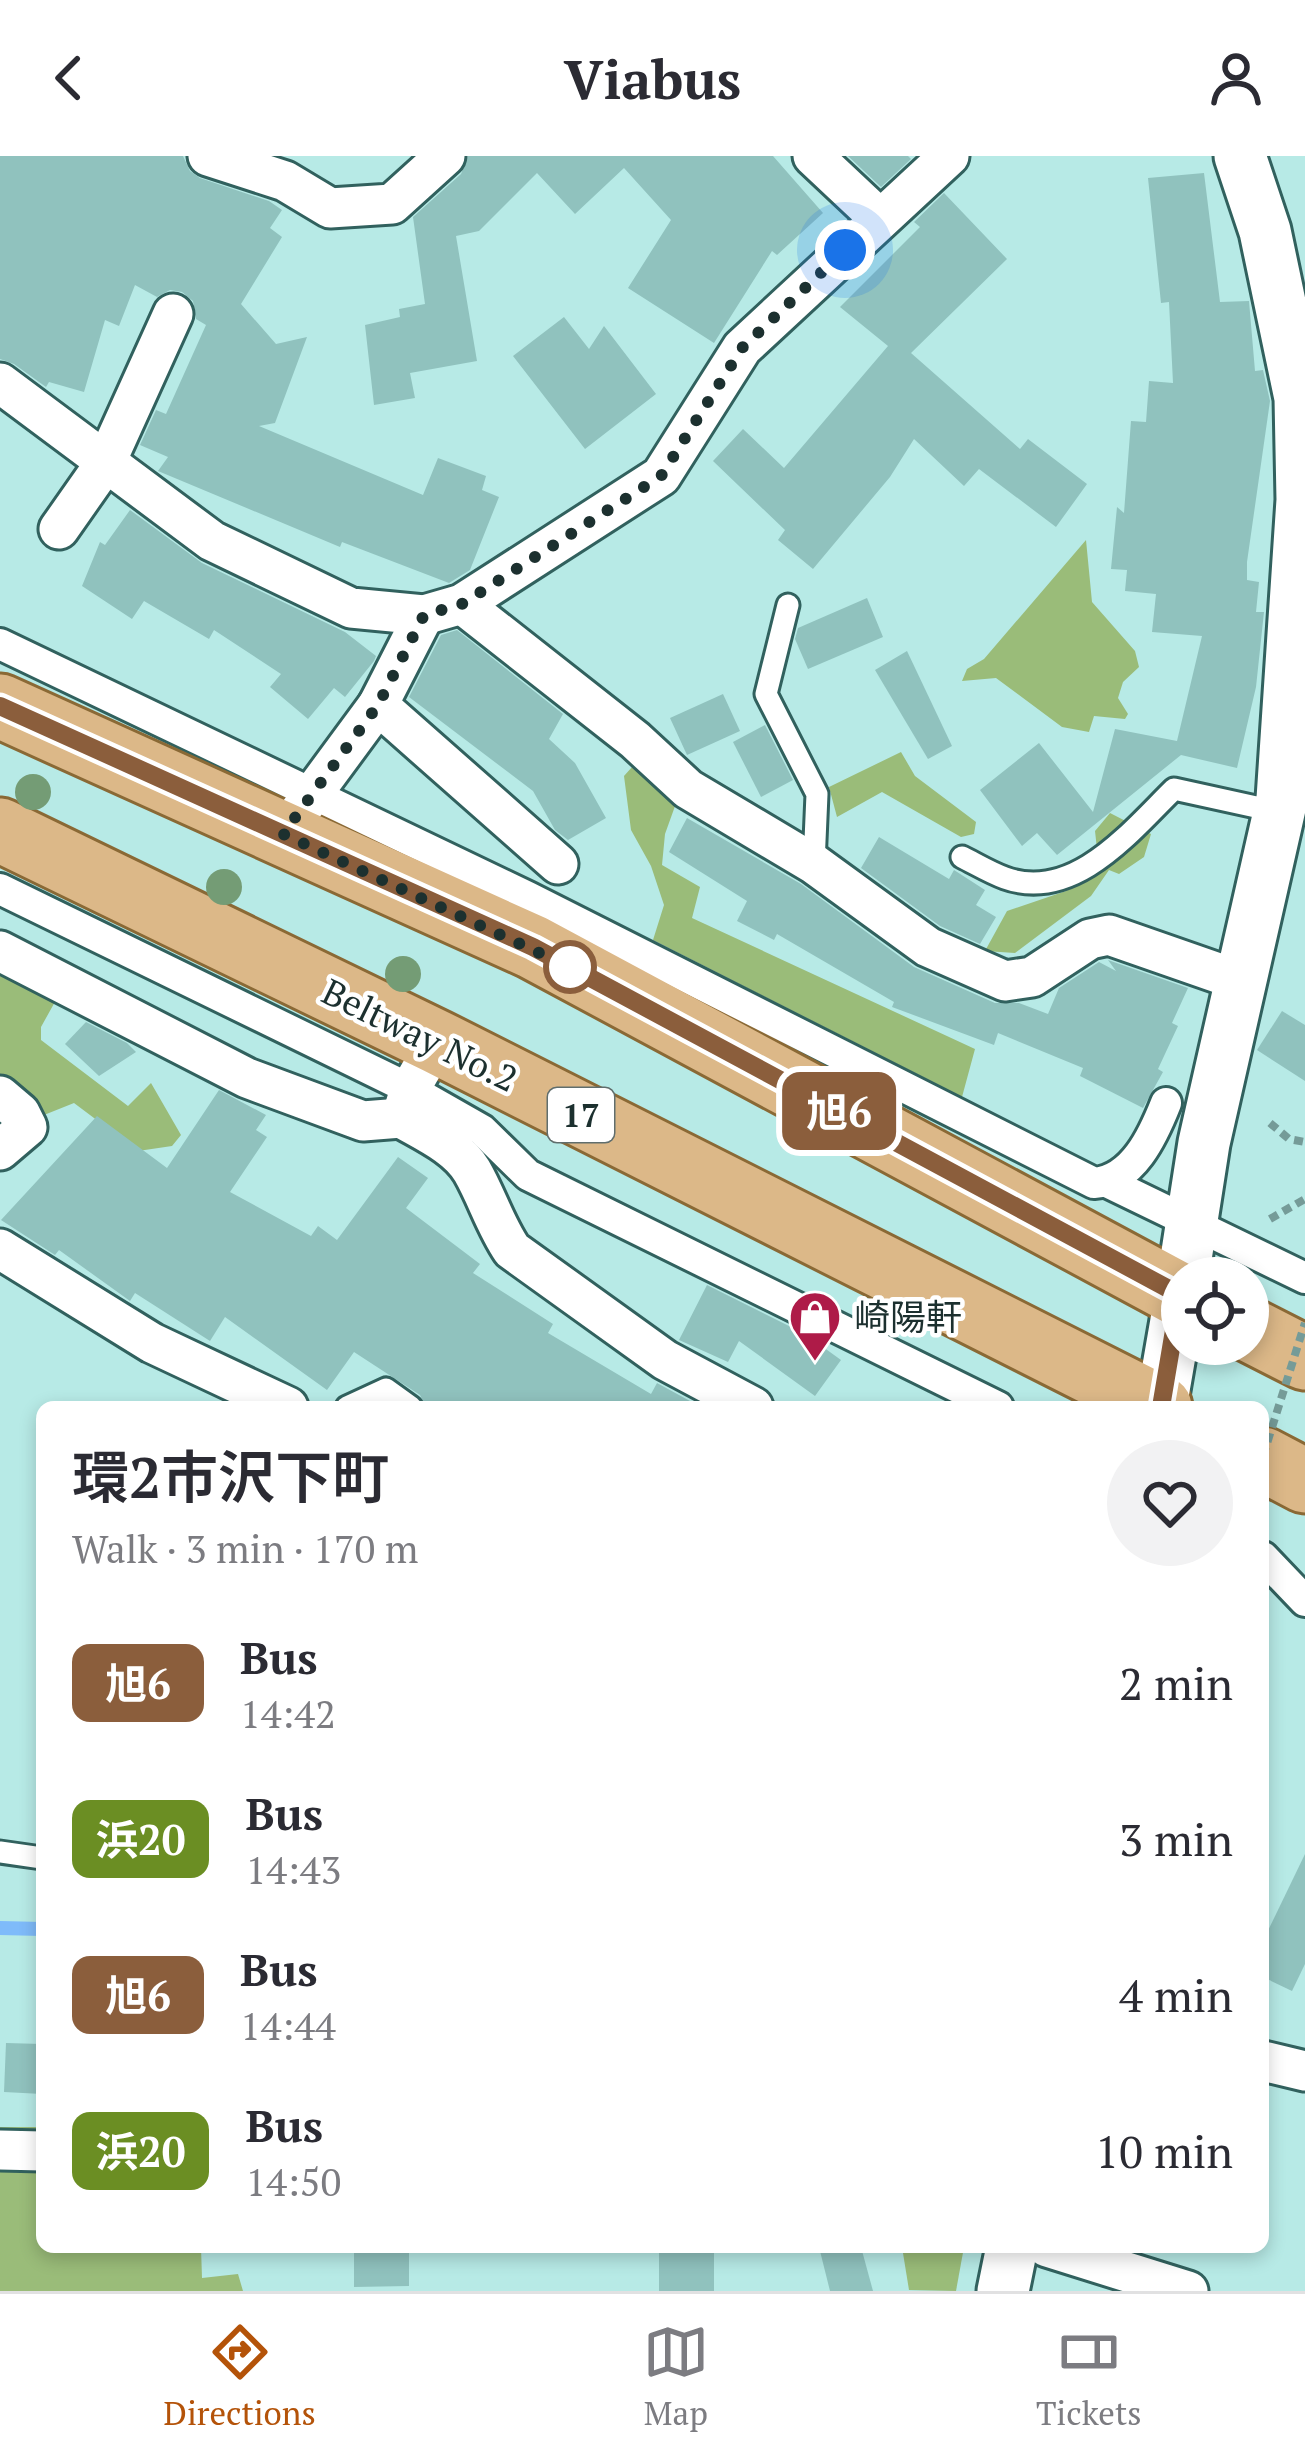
<!DOCTYPE html>
<meta charset="utf-8">
<style>
:root{--surface:#fff;--page:#f2f2f3;--text:#2b2b33;--muted:#7c7c81;--line:#e1e1e2;--accent:#b45309}
body{margin:0;font-family:"PT Serif","Noto Sans JP",serif;background:var(--page);color:var(--text);height:100vh;display:flex;flex-direction:column;font-size:45px;white-space:nowrap}
*{box-sizing:border-box;margin:0}
p{font-size:39px;color:var(--muted)}
.icon{flex:none;width:66px;height:66px;fill:none;stroke:currentColor;stroke-width:2;stroke-linecap:round;stroke-linejoin:round}
.map{position:relative;flex:1;overflow:hidden}
.drawer{position:absolute;left:36px;top:1245px;width:1233px;height:852px;display:flex;flex-direction:column;background:var(--surface);border-radius:18px;box-shadow:0 6px 18px #0003}
.drawer>*{flex:none}
.badge{padding:0 24px;border-radius:18px;font-size:42px;line-height:78px}
.controls{position:absolute;left:1161px;top:1101px;display:grid;gap:24px}
.controls a{display:grid;place-items:center;width:108px;height:108px;border-radius:50%;background:var(--surface);box-shadow:0 6px 18px #0003;font-size:60px}
.you{position:absolute;width:60px;height:60px;margin:-30px;border:9px solid #fff;border-radius:50%;background:#1a73e8;box-shadow:0 0 0 18px #1a73e833}
.map>.badge{position:absolute;translate:-50% -50%;box-shadow:0 0 0 6px #fff}
.round{display:grid;place-items:center;flex:none;width:126px;height:126px;border-radius:63px;background:var(--page)}
.overview{display:flex;align-items:center;justify-content:space-between;height:204px;padding:0 36px}
h1{font-size:57px;font-weight:600;line-height:90px}
ul{padding:0;list-style:none}
li{display:flex;align-items:center;gap:36px;height:156px;padding:0 36px}
li div{flex:1}
li b{display:block;font-size:45px}
li em{font-style:normal}
li .badge{min-width:132px;font-weight:700;text-align:center}
header{display:flex;justify-content:space-between;align-items:center;height:156px;padding:0 36px;background:var(--surface);font-size:54px;font-weight:600}
.tab-bar{display:flex;justify-content:space-around;align-items:center;height:168px;border-top:3px solid var(--line);background:var(--surface);font-size:33px;color:var(--muted)}
.tab-bar a{display:grid;justify-items:center;gap:6px}
.tab-bar .active{color:var(--accent)}
.map>svg:first-child{display:block}
.green{fill:#9abc79}
.lines{fill:none;stroke-linecap:round;stroke-linejoin:round}
.stream{stroke:#7fbbfa;stroke-width:14}
.building{fill:#90c2be}
.service-casing{stroke:#31615e;stroke-width:27}
.pedestrian-casing{stroke:#31615e;stroke-width:36}
.minor-casing{stroke:#31615e;stroke-width:45}
.tertiary-casing{stroke:#31615e;stroke-width:57}
.primary-casing{stroke:#8a6935;stroke-width:69}
.path{stroke:#759b98;stroke-width:8;stroke-dasharray:9 6;stroke-linecap:butt}
.service{stroke:#fff;stroke-width:21}
.pedestrian{stroke:#fff;stroke-width:30}
.minor{stroke:#fff;stroke-width:39}
.tertiary{stroke:#fff;stroke-width:51}
.primary{stroke:#dcb888;stroke-width:63}
.path-bridge{stroke:#759b98;stroke-width:8;stroke-dasharray:9 6;stroke-linecap:butt}
.tree{fill:#749c75}
.line-casing{stroke:#fff;stroke-width:27}
.line{stroke:#8b5e3c;stroke-width:18}
.walk{stroke:#1c302f;stroke-width:12;stroke-dasharray:0 21.6}
.stop-dot{fill:#fff;stroke:#8b5e3c;stroke-width:6}
.labels{text-anchor:middle;stroke-width:9;stroke-linejoin:round;paint-order:stroke}
.shield{fill:#fff;stroke:#606e6d;stroke-width:3}
.shield-label{font-size:33px;font-weight:bold;fill:#1c302f}
.street-label{font-size:36px;fill:#1c302f;stroke:#fff}
.poi-label{font-size:36px;fill:#1c302f;stroke:#fff;text-anchor:start}
</style>
<header><svg class="icon" aria-label="back" viewBox="0 0 24 24"><path d="M15 5l-7 7 7 7"/></svg>Viabus<svg class="icon" aria-label="person" viewBox="0 0 24 24"><circle cx="12" cy="8" r="4"/><path d="M4 21q1-7 8-7t8 7"/></svg></header>
<div class="map">
<svg width="1305" height="2135" viewBox="0 0 1305 2135">
<rect width="100%" height="100%" fill="#b7eae6"/>
<g class="green">
<polygon points="1086,384 1092,446 1135,495 1139,511 1123,526 1118,542 1128,558 1125,563 1094,560 1089,576 1062,571 996,522 962,525 967,513 984,503"/>
<polygon points="901,596 915,620 976,666 974,678 961,681 882,636 837,661 829,631"/>
<polygon points="641,601 679,639 665,678 662,709 700,731 692,762 975,893 962,941 653,784 664,749 651,710 631,674 624,620"/>
<polygon points="1110,657 1151,678 1144,701 1119,718 1109,714 1091,740 1015,797 985,795 1007,755 1066,735 1091,719 1097,693 1095,675"/>
<polygon points="0,814 56,844 41,871 41,884 128,950 151,927 181,979 172,990 138,995 74,947 44,959 0,920"/>
<polygon points="0,1971 42,1971 42,2091 201,2091 202,2122 238,2118 243,2135 0,2135"/>
<polygon points="902,2091 964,2091 956,2135 909,2134"/>
</g>
<g class="lines">
<polyline class="stream" points="0,1772 42,1773"/>
</g>
<g class="building">
<polygon points="0,0 183,0 190,15 200,22 269,45 282,54 270,72 282,81 241,148 276,188 307,181 275,267 259,270 423,339 438,302 486,320 482,334 499,341 470,414 449,427 342,386 340,391 158,315 168,301 140,289 156,254 166,258 206,169 196,163 193,145 182,136 170,134 157,141 135,129 119,170 105,164 84,236 49,226 46,231 14,208 0,203"/>
<polygon points="468,0 773,0 823,57 777,99 772,95 714,187 628,132 671,64 624,12 575,58 537,17 479,75 456,80 477,205 410,217 415,242 374,249 365,169 400,161 399,153 425,148 413,61 461,18"/>
<polygon points="848,0 908,0 911,3 881,31"/>
<polygon points="1204,17 1220,146 1249,145 1255,215 1263,214 1270,245 1247,406 1247,424 1259,426 1256,456 1264,456 1256,531 1237,612 1181,599 1057,699 1037,677 1022,690 980,634 1039,587 1093,656 1115,573 1177,585 1202,480 1152,476 1156,438 1125,435 1127,414 1111,413 1117,351 1124,357 1131,265 1146,266 1149,225 1173,227 1169,146 1161,147 1148,22"/>
<polygon points="944,37 1007,103 911,197 1020,293 1028,283 1087,328 1056,371 979,313 964,330 914,283 890,321 813,413 778,384 785,374 713,305 743,273 784,312 888,190 840,151 920,71 914,66"/>
<polygon points="564,161 589,193 604,170 656,238 585,293 513,200"/>
<polygon points="130,354 202,407 345,476 376,500 374,505 345,541 334,532 308,563 270,531 281,518 214,474 209,483 144,445 132,463 82,430 100,386 105,389"/>
<polygon points="867,442 883,481 808,513 795,483 798,472"/>
<polygon points="457,474 563,558 549,583 575,607 606,662 568,684 555,674 533,635 409,541 441,479"/>
<polygon points="907,495 952,590 928,603 875,514"/>
<polygon points="723,538 740,575 687,599 670,562"/>
<polygon points="765,569 793,624 761,641 733,586"/>
<polygon points="687,662 801,728 914,811 995,847 1019,847 1048,858 1059,832 1099,806 1116,815 1108,804 1188,832 1172,867 1178,870 1158,913 1163,916 1143,952 1080,920 1083,912 998,877 994,889 892,851 894,846 777,778 774,784 737,765 747,745 669,696"/>
<polygon points="879,681 949,723 954,714 985,734 976,749 996,761 980,788 940,770 861,712"/>
<polygon points="1282,855 1305,869 1305,925 1257,894"/>
<polygon points="86,866 127,887 136,896 99,920 65,888"/>
<polygon points="219,934 266,959 256,974 267,981 230,1036 311,1080 318,1070 337,1084 398,1001 428,1022 406,1052 480,1108 473,1117 553,1168 548,1177 651,1238 657,1227 690,1245 687,1251 426,1251 420,1239 354,1196 327,1234 225,1161 210,1185 135,1137 130,1145 59,1094 55,1099 1,1064 97,960 167,1012"/>
<polygon points="707,1129 805,1178 841,1204 815,1240 739,1185 728,1206 679,1184"/>
<polygon points="1305,1698 1305,1808 1292,1835 1263,1821 1263,1785"/>
<polygon points="6,1887 42,1888 42,1938 4,1936"/>
<polygon points="354,2091 409,2091 409,2130 354,2131"/>
<rect x="659" y="2091" width="55" height="44"/>
<polygon points="819,2091 861,2091 873,2135 830,2135"/>
</g>
<g class="lines">
<g class="service-casing">
<g id="service">
<polyline points="788,449 766,538 817,638 814,708"/>
<path d="M962,701C976,708 991,717 1005,722C1074,747 1131,675 1174,633L1279,656"/>
<polyline points="347,1251 386,1233 411,1251"/>
<polyline points="0,1696 42,1702"/>
</g>
</g>
<g class="pedestrian-casing">
<g id="pedestrian">
<path d="M0,488L528,741L1094,1027C1133,1024 1153,980 1166,947"/>
<polyline points="0,733 410,933 482,974 528,1019 998,1251"/>
<polyline points="1107,1026 1305,1122"/>
<polyline points="1263,1401 1305,1445"/>
</g>
</g>
<g class="minor-casing">
<g id="minor">
<polyline points="208,0 285,25 330,52 392,48 445,0"/>
<polyline points="813,0 879,62"/>
<polyline points="0,227 212,385 351,452 424,459 462,448 661,320 742,192 949,0"/>
<polyline points="59,373 106,306 173,158"/>
<polyline points="462,448 635,584 688,633 814,708 928,791 1005,825 1032,821 1090,783 1109,779 1241,825"/>
<polyline points="378,549 558,708"/>
<polyline points="283,678 378,549 424,459"/>
<polyline points="0,795 247,922 363,965 401,962"/>
<path d="M437,886L410,933L401,962C425,976 457,990 472,1015C487,1041 495,1069 512,1094L665,1204L753,1251"/>
<polyline points="0,940 20,957 27,971 0,994"/>
<polyline points="0,1093 152,1187 288,1251"/>
<polyline points="1263,1905 1305,1915"/>
<polyline points="0,1994 42,1995"/>
<polyline points="1047,2091 1188,2135"/>
</g>
</g>
<g class="tertiary-casing">
<g id="tertiary">
<polyline points="1183,1122 1204,987 1282,643 1302,344 1300,242 1265,75 1240,0"/>
<polyline points="1161,1251 1182,1130"/>
<polyline points="1003,2135 1012,2091"/>
</g>
</g>
<g class="primary-casing">
<g id="primary">
<polyline points="0,550 533,791 1182,1140"/>
<polyline points="0,674 437,886 1160,1251"/>
<polyline points="1248,1173 1305,1202"/>
<polyline points="1263,1303 1305,1325"/>
</g>
</g>
<g class="path">
<polyline points="1270,967 1289,983 1305,986"/>
<polyline points="1270,1063 1305,1043"/>
</g>
<use href="#service" class="service"/>
<use href="#pedestrian" class="pedestrian"/>
<use href="#minor" class="minor"/>
<use href="#tertiary" class="tertiary"/>
<use href="#primary" class="primary"/>
<polyline class="path-bridge" points="1263,1300 1305,1167"/>
</g>
<g class="tree">
<circle cx="33" cy="636" r="18"/>
<circle cx="224" cy="731" r="18"/>
<circle cx="403" cy="818" r="18"/>
</g>
<g class="lines">
<g class="line-casing">
<polyline id="line" points="0,550 533,791 1180,1139 1161,1251"/>
</g>
<use href="#line" class="line"/>
<polyline class="walk" points="570,811 574,813 283,678 378,549 424,459 462,448 661,320 742,192 845,94"/>
</g>
<defs>
<g id="shop-pin" transform="scale(2.7)"><path d="M0 17L-7.5 6A9.5 9.5 0 1 1 7.5 6Z" fill="#ae1b48" stroke="#fff"/><path d="M-5-2.5h2.3a2.7 3.5 0 0 1 5.4 0H5L5.5 6h-11ZM-1.5-2.5h3a1.5 2.3 0 0 0-3 0Z" fill="#fff"/></g>
</defs>
<g fill-rule="evenodd">
<use href="#shop-pin" x="815" y="1161"/>
</g>
<circle class="stop-dot" cx="570" cy="811" r="24"/>
<g class="labels">
<rect class="shield" x="548" y="932" width="66" height="54" rx="9"/>
<g class="shield-label">
<text x="581" y="971">17</text>
</g>
<g class="street-label">
<text transform="translate(420 879) rotate(26)" y="13">Beltway No.2</text>
</g>
<g class="poi-label">
<text x="854" y="1174">崎陽軒</text>
</g>
</g>
</svg>
<div class="controls">
<a><svg class="icon" aria-label="locate" viewBox="0 0 24 24"><circle cx="12" cy="12" r="6"/><path d="M12 2v4M12 18v4M2 12h4M18 12h4"/></svg></a>
</div>
<div class="you" style="left:845px;top:94px"></div>
<b class="badge" style="left:839px;top:955px;background:#8b5e3c;color:#fff">旭6</b>
<section class="drawer">
<div class="overview"><div><h1>環2市沢下町</h1><p>Walk · 3 min · 170 m</p></div><a class="round"><svg class="icon" aria-label="heart" viewBox="0 0 24 24"><path d="M12 20l-8-8c-3-5 5-10 8-4 3-6 11-1 8 4z"/></svg></a></div>
<ul>
<li><span class="badge" style="background:#8b5e3c;color:#fff">旭6</span><div><b>Bus</b><p>14:42</p></div><em>2 min</em></li>
<li><span class="badge" style="background:#6b8e23;color:#fff">浜20</span><div><b>Bus</b><p>14:43</p></div><em>3 min</em></li>
<li><span class="badge" style="background:#8b5e3c;color:#fff">旭6</span><div><b>Bus</b><p>14:44</p></div><em>4 min</em></li>
<li><span class="badge" style="background:#6b8e23;color:#fff">浜20</span><div><b>Bus</b><p>14:50</p></div><em>10 min</em></li>
</ul>
</section>
</div>
<nav class="tab-bar">
<a class="active"><svg class="icon" aria-label="directions" viewBox="0 0 24 24"><path d="M12 3l9 9-9 9-9-9zM9 14v-3h6M13 9l2 2-2 2"/></svg>Directions</a>
<a><svg class="icon" aria-label="map" viewBox="0 0 24 24"><path d="M3 6l6-2 6 2 6-2v14l-6 2-6-2-6 2zM9 4v14M15 6v14"/></svg>Map</a>
<a><svg class="icon" aria-label="tickets" viewBox="0 0 24 24"><path d="M3 7h18v10H3zM15 7v10"/></svg>Tickets</a>
</nav>
